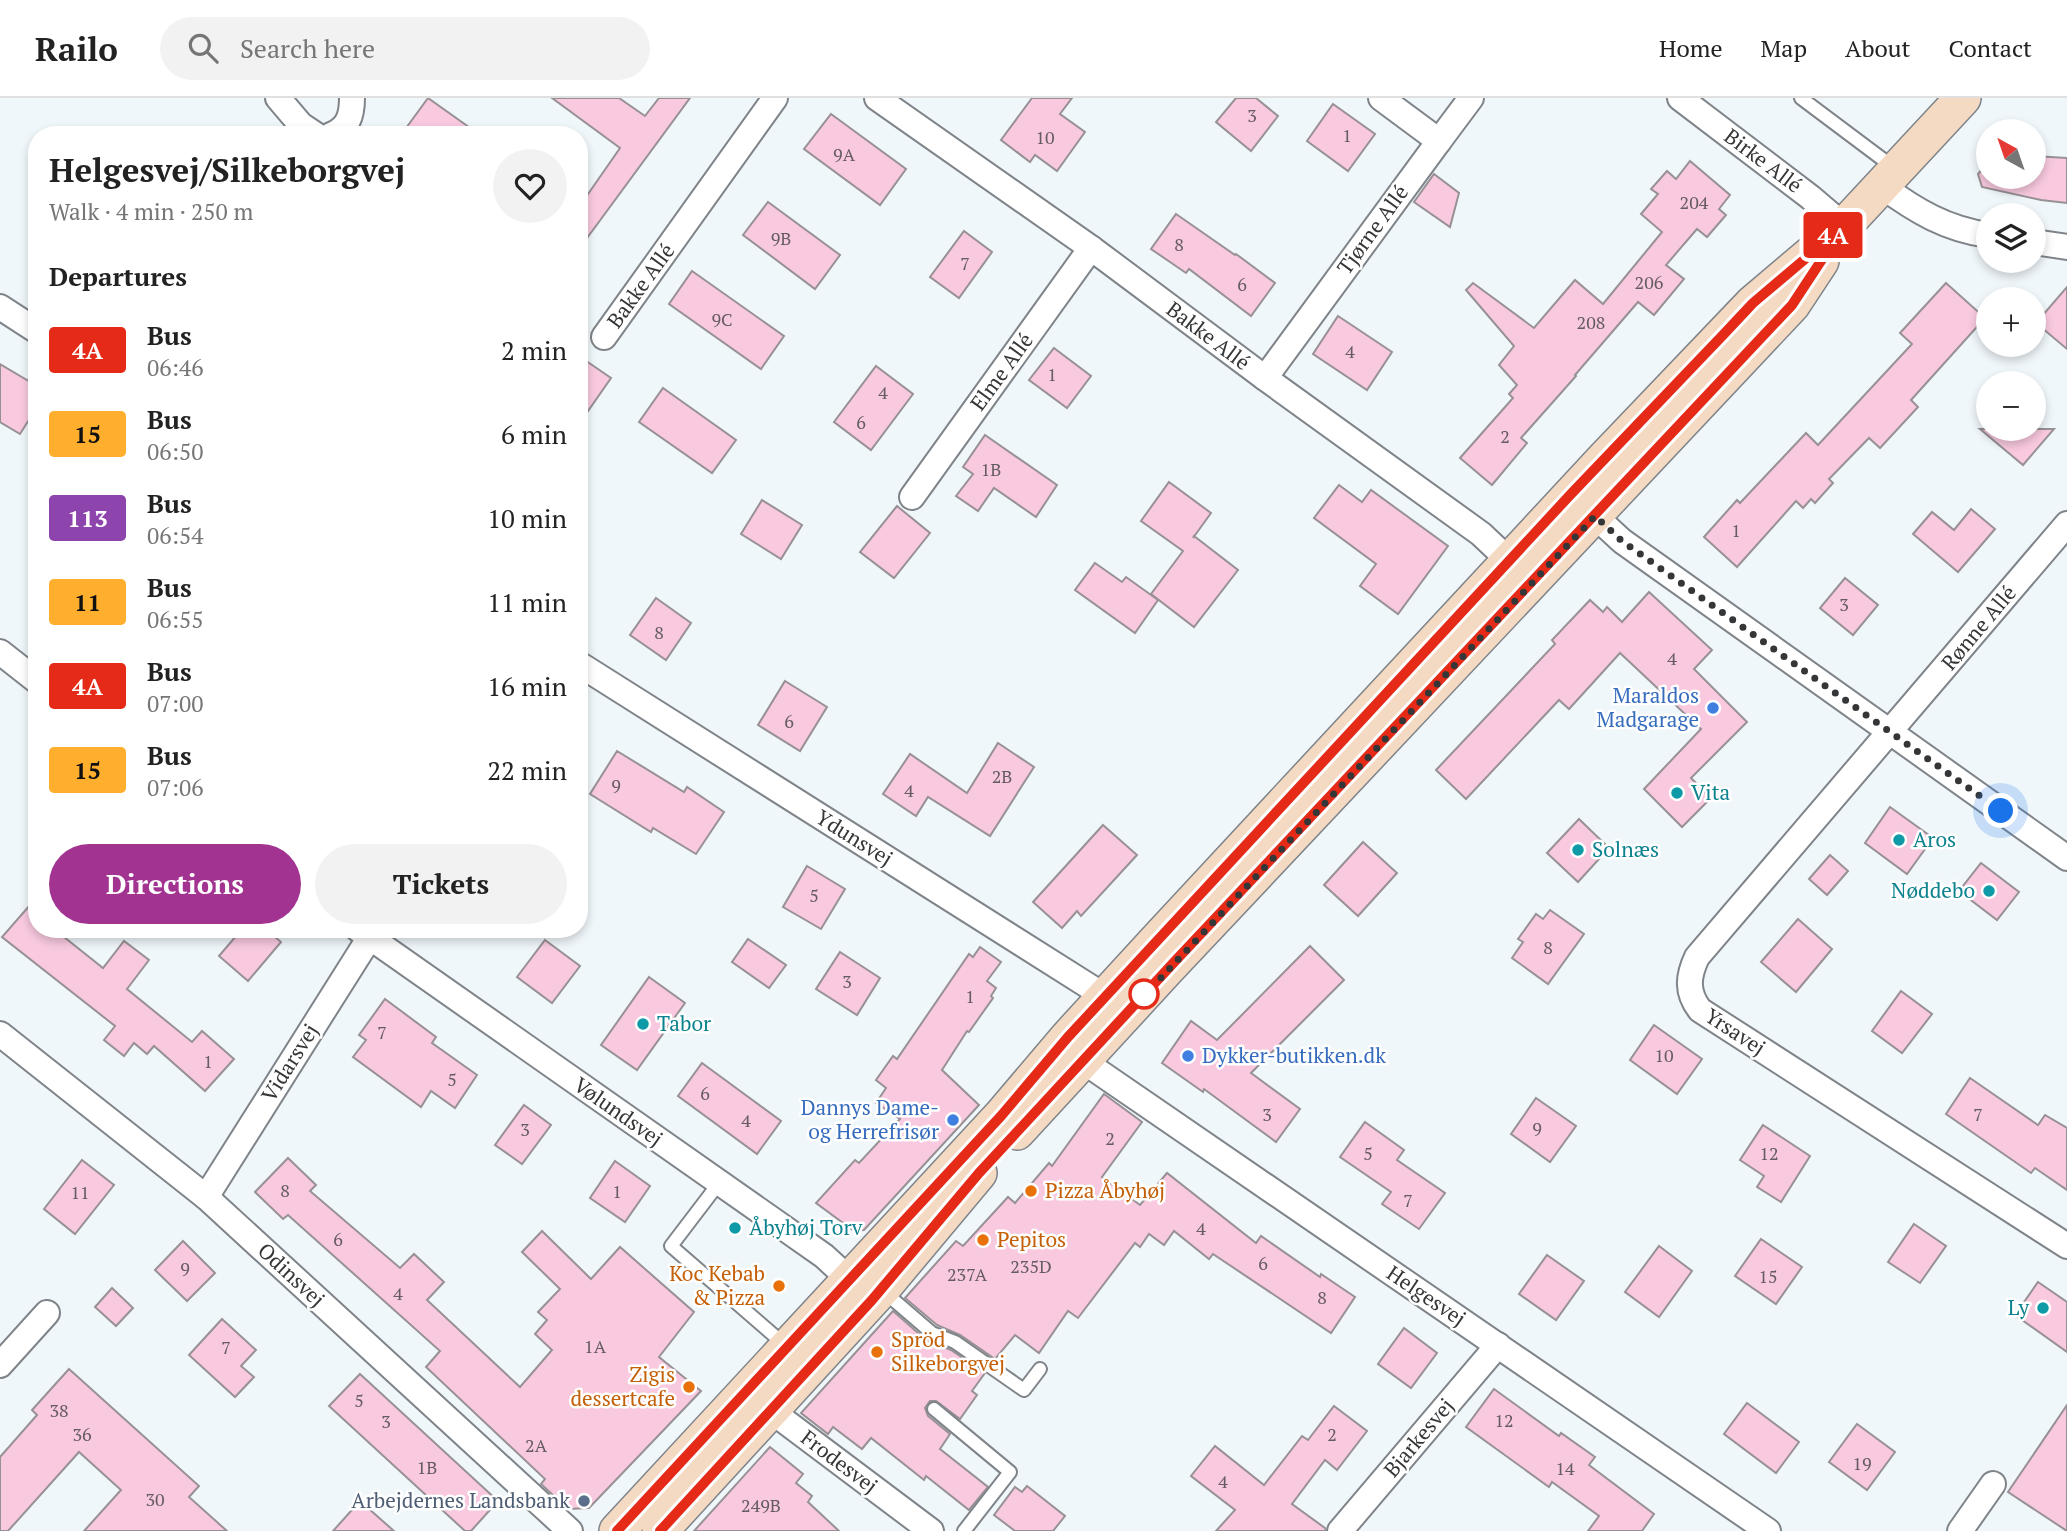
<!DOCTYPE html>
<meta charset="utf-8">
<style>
:root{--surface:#fff;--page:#f2f2f2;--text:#222;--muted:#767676;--line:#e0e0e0;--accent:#a23390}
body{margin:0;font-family:"PT Serif",serif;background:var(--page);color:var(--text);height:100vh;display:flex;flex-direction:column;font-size:26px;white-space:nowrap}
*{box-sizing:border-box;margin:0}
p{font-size:23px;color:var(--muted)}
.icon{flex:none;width:38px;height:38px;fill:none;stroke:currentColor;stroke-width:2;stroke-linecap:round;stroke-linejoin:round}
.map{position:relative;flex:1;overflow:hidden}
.panel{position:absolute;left:28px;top:28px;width:560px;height:812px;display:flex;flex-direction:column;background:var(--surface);border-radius:28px;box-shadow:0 4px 10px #0003}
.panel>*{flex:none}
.badge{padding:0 14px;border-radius:5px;font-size:24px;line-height:46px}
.needle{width:46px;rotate:320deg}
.buttons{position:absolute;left:1976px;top:21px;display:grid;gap:14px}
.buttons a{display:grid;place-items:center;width:70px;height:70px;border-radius:50%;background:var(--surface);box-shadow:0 4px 10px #0003;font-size:35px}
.you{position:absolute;width:35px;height:35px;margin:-18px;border:5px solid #fff;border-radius:50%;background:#1a73e8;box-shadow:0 0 0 10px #1a73e833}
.map>.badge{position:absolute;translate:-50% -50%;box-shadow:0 0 0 4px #fff}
h2{padding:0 21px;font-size:26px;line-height:63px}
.round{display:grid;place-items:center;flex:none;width:74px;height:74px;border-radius:37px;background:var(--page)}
.head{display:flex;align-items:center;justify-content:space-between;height:119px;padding:0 21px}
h1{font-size:33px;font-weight:700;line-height:52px}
.primary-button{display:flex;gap:14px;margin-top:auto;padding:14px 21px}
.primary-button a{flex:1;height:80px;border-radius:42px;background:var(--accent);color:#fff;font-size:28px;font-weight:700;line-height:80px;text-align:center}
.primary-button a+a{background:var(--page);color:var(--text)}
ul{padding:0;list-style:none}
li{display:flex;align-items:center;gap:21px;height:84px;padding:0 21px}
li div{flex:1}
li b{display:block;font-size:26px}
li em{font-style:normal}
li .badge{min-width:77px;font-weight:700;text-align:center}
header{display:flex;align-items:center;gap:42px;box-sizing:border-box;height:98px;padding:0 35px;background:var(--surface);border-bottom:2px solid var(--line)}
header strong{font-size:33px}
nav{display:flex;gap:38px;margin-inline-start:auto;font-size:24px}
.search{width:490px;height:63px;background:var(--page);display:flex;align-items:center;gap:18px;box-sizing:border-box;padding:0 24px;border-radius:38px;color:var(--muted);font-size:26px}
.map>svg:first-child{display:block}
.building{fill:#f9c9e0;stroke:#989194;stroke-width:2}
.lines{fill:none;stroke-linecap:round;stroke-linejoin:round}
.lane-casing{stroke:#7e8489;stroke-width:16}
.street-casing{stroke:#7e8489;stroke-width:28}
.secondary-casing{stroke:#7e8489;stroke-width:38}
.lane{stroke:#fff;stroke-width:12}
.street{stroke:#fff;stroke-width:24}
.secondary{stroke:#f4dac3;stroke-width:35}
.line-casing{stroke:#fff;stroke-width:16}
.line{stroke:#e52b18;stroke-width:10}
.walk{stroke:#343638;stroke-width:7;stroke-dasharray:0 12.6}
.shop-dot{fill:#3f7fe0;stroke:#fff;stroke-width:2.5}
.culture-dot{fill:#0f9aa8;stroke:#fff;stroke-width:2.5}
.stop-dot{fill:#fff;stroke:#e52b18;stroke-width:3.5}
.food-dot{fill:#e8710a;stroke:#fff;stroke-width:2.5}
.service-dot{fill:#5c6f8a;stroke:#fff;stroke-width:2.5}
.labels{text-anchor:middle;stroke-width:5;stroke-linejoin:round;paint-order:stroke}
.number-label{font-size:18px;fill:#655b62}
.street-label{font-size:21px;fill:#343638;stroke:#fff}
.shop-label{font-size:21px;fill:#366cbe;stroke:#fff;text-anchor:end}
.culture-label{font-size:21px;fill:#0d838f;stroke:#fff;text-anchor:start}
.food-label{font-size:21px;fill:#c56008;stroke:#fff;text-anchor:start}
.service-label{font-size:21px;fill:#4e5e75;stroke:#fff;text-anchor:end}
</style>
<header>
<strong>Railo</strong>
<div class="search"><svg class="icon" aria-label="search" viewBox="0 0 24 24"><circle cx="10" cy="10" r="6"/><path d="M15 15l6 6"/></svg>Search here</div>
<nav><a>Home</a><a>Map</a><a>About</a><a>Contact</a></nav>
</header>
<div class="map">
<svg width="2067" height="1433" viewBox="0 0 2067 1433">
<rect width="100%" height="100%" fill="#f0f7fb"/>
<g class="building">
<polygon points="428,0 480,37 401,37"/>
<polygon points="552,0 619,0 645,18 659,0 690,0 579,151 579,109 620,50"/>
<polygon points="1032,0 1072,0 1060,16 1085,34 1057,73 1035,57 1030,64 1001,42"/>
<polygon points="1236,0 1256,0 1278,18 1251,53 1216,24"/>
<polygon points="1333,6 1375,36 1348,73 1307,43"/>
<polygon points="831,16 906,71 880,107 804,51"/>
<polygon points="2034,58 2067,60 2067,105 2041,102 1982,89 1978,76 1988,64 1988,79 2034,79"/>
<polygon points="1690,63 1730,97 1719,111 1726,117 1707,139 1697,131 1666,167 1684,181 1654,217 1638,204 1575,277 1576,278 1521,340 1527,345 1492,387 1460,360 1513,300 1509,296 1517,287 1499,267 1514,248 1466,192 1473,185 1534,230 1575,182 1603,206 1662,134 1641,116 1658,96 1651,91 1667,73 1676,81"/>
<polygon points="1434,76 1459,95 1450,129 1414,104"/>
<polygon points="768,104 840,157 815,191 743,137"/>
<polygon points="1176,116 1235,157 1236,156 1275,185 1251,218 1189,171 1186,175 1151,151"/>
<polygon points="964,133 992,154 959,200 930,179"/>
<polygon points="692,173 784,238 761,271 669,206"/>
<polygon points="1946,185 1985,220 1911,302 1918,309 1880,350 1869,340 1829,381 1833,385 1815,405 1811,401 1803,410 1796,403 1737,469 1704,439 1737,402 1740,405 1806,335 1818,347 1912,246 1900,235"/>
<polygon points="2067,189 2067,251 2036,225"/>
<polygon points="1338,218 1392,254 1367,292 1313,256"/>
<polygon points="1054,250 1091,278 1067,310 1029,282"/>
<polygon points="579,258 611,280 579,326"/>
<polygon points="0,266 37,288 37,309 20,336 0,324"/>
<polygon points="876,268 913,296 871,352 834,324"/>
<polygon points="663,290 736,342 712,375 639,324"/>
<polygon points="1980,331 2054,331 2023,367"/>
<polygon points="985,337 1057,387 1036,419 994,390 978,413 956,398 973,376 963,369"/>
<polygon points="1169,384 1211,415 1193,440 1194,438 1238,472 1194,529 1151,496 1183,453 1141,423"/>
<polygon points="1339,387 1362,404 1371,392 1448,448 1398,516 1360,488 1376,466 1314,420"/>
<polygon points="762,402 802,427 781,461 741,436"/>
<polygon points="897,408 930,435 894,480 860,454"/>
<polygon points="1971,411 1995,431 1958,474 1913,436 1932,414 1954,432"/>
<polygon points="1095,465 1122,484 1126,479 1158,502 1135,535 1075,492"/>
<polygon points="1845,480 1878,507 1853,537 1820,510"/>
<polygon points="1649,494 1712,552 1694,571 1747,624 1691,680 1711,700 1682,729 1644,691 1701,631 1620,555 1569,611 1559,602 1466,701 1436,672 1555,546 1552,542 1590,502 1603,514 1607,509 1622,524"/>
<polygon points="656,500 691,525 666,562 630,537"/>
<polygon points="785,583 827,609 800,653 758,627"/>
<polygon points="998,645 1034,669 990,738 928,699 916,718 883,696 910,656 967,695"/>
<polygon points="617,653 684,694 687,689 724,714 696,756 653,730 651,734 590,696"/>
<polygon points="1890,709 1933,740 1907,776 1865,745"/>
<polygon points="1579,721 1609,750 1578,784 1547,755"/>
<polygon points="1103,727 1137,757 1081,818 1077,813 1062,830 1033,804"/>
<polygon points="1363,744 1397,775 1358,818 1324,787"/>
<polygon points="1830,757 1848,773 1827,797 1809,781"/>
<polygon points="1981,765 2019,794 1997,822 1959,793"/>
<polygon points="807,768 845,791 821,831 783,809"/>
<polygon points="37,799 37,831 54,831 103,870 124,843 149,862 127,891 192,944 202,933 234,961 205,993 154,948 147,956 134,945 124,958 104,942 115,928 2,839"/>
<polygon points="1550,812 1584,836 1548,886 1512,860 1523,844 1518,841 1536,816 1543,821"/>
<polygon points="1798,821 1832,851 1796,894 1761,864"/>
<polygon points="242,831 266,831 281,844 248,883 219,858"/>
<polygon points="748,841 786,867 769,890 732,864"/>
<polygon points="545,842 580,868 552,905 517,879"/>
<polygon points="1310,848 1344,882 1251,975 1300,1011 1276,1044 1204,991 1203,994 1162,965 1191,923 1217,942"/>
<polygon points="980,849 1001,864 987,883 996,890 991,898 993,900 969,934 967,933 942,972 979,1007 864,1132 854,1133 816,1105 855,1062 859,1065 900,1021 876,1005 886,990 876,982 893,958 897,961 969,856 973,859"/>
<polygon points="840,854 880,880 857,917 816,891"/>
<polygon points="649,879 685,905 637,972 601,947"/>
<polygon points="1901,893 1932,916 1902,955 1872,933"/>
<polygon points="385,901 436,939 432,945 477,977 455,1010 431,993 421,1009 353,959 366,942 359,937"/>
<polygon points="1654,927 1702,961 1677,996 1630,962"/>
<polygon points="702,965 781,1023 757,1056 678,998"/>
<polygon points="1970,980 2038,1027 2045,1017 2067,1030 2067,1092 2035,1070 2031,1075 1946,1016"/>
<polygon points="1104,996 1142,1024 1102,1079 1140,1107 1167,1075 1256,1145 1261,1138 1320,1179 1321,1176 1355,1199 1331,1235 1213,1156 1209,1161 1174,1133 1164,1147 1149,1136 1140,1149 1135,1145 1078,1220 1068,1213 1039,1255 1015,1237 995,1261 960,1237 937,1227 905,1200 956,1143 963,1148 1008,1099 1015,1105 1049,1065 1052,1068"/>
<polygon points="1536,1000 1576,1028 1550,1064 1511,1036"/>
<polygon points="524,1007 551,1027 522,1066 495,1047"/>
<polygon points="1365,1024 1404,1052 1397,1062 1445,1095 1419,1131 1382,1106 1391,1094 1340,1059"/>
<polygon points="1763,1027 1810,1058 1781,1104 1757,1089 1764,1078 1740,1062"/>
<polygon points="288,1060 316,1087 310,1093 400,1170 414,1156 444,1184 427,1202 520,1289 552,1252 535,1236 547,1222 538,1214 560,1191 522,1154 542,1133 591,1181 620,1149 694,1214 659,1259 701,1293 589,1410 568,1411 541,1386 545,1381 426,1269 440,1253 288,1117 283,1121 255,1094"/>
<polygon points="82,1062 114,1087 75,1136 44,1111"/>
<polygon points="615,1063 650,1088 625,1124 590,1100"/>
<polygon points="1914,1126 1946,1148 1920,1185 1888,1164"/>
<polygon points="1761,1141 1802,1169 1776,1206 1735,1178"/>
<polygon points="183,1143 215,1175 187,1203 155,1172"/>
<polygon points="1659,1148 1692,1173 1659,1219 1625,1194"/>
<polygon points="1547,1157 1584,1183 1556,1222 1519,1196"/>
<polygon points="2038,1184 2067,1204 2067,1254 2015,1217"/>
<polygon points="112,1190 133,1210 116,1228 95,1209"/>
<polygon points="893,1213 926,1242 951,1252 985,1275 972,1293 977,1297 960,1321 936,1303 930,1303 925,1310 928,1318 950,1336 940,1351 988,1389 969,1412 926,1378 924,1382 871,1340 862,1351 833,1329 828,1336 801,1315"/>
<polygon points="222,1221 256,1252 241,1268 254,1279 235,1299 189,1257"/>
<polygon points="1404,1230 1437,1255 1411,1290 1378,1266"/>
<polygon points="69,1271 199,1388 189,1399 227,1433 84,1433 121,1392 79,1354 8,1433 0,1433 0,1359 37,1317 32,1312"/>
<polygon points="360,1276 498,1403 471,1433 465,1433 329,1308"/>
<polygon points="1494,1291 1559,1338 1561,1335 1595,1359 1589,1367 1654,1416 1642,1433 1588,1433 1599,1418 1552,1384 1549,1389 1466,1329"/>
<polygon points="1747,1305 1799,1344 1776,1375 1724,1336"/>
<polygon points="2067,1307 2067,1433 2008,1394"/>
<polygon points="1334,1308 1367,1333 1337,1372 1325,1362 1292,1406 1325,1430 1326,1433 1216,1433 1235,1412 1191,1378 1215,1348 1264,1387 1302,1338 1308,1342"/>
<polygon points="1857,1326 1895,1354 1867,1392 1829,1364"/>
<polygon points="770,1349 803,1376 796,1385 812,1398 808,1404 839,1433 694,1433"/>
<polygon points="1027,1388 1065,1418 1053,1433 1015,1433 994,1417 1015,1389 1022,1394"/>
<polygon points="360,1403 394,1433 333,1433"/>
</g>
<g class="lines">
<g class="lane-casing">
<g id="lane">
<polyline points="1801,0 1893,69"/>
<polyline points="719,1085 671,1148 785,1247"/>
<polyline points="882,1192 932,1235 955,1244 1024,1292 1040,1271"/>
<polyline points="934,1311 1010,1374 964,1433"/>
</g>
</g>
<g class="street-casing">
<g id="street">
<polyline points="278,0 301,27 316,37"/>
<polyline points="877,0 1091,150 1265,280 1481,436 1519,472"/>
<polyline points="1680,0 1810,99 1844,128"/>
<path d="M331,37C348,30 352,18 352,0"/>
<polyline points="1439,43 1471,0"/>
<path d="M1882,88C1916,113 1946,131 1988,137"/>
<polyline points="2034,144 2067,149"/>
<polyline points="0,209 37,233"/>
<polyline points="604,239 775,0"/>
<polyline points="1265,280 1439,43 1381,0"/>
<polyline points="912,399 1091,150"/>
<polyline points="1584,408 1622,443 2067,760"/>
<path d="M2067,426L1697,859C1688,878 1686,894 1700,912L2067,1148"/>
<polyline points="0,554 37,583"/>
<polyline points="579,566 1106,899 1116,908"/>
<polyline points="358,831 824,1158 861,1192"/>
<polyline points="0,936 206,1099 570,1433"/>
<polyline points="1083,963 1768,1433"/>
<polyline points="206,1099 375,831"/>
<polyline points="0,1267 47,1215"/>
<polyline points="758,1303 931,1433"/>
<polyline points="1340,1433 1498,1247"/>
<polyline points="1960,1433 1993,1386"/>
</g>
</g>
<g class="secondary-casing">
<g id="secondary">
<polyline points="1017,1034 1167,871 1792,207 1821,163"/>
<polyline points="617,1433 1001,1018 1068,939 1156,843 1603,362 1753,205 1844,128 1963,0"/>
<polyline points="660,1433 882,1191 979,1075"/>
</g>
</g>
<use href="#lane" class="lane"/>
<use href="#street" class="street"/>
<use href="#secondary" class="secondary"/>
</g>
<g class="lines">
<g class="line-casing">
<polyline id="line" points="617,1433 1001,1018 1068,939 1571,396 1723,237 1753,205 1844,128 1792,207 1177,861 979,1075 872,1202 660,1433"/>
</g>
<use href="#line" class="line"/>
<polyline class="walk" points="1144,896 1140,902 1595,418 1622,443 2001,713"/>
</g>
<g class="shop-dot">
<circle cx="1713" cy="610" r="7"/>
<circle cx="1188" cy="958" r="7"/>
<circle cx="953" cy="1022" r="7"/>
</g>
<g class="culture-dot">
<circle cx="1677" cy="695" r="7"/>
<circle cx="1899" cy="742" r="7"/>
<circle cx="1578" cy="752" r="7"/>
<circle cx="1989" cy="793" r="7"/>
<circle cx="643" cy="926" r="7"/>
<circle cx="735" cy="1130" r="7"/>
<circle cx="2043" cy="1210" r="7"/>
</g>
<circle class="stop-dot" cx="1144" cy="896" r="14"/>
<g class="food-dot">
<circle cx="1031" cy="1093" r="7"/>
<circle cx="983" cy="1142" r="7"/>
<circle cx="779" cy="1188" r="7"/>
<circle cx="877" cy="1254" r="7"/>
<circle cx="689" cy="1289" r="7"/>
</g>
<circle class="service-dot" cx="584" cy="1403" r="7"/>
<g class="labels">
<g class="number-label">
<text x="1252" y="24">3</text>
<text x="1347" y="44">1</text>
<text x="1045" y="46">10</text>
<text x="844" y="63">9A</text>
<text x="1694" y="111">204</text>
<text x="781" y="147">9B</text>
<text x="1179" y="153">8</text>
<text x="965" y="172">7</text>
<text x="1649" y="191">206</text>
<text x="1242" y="193">6</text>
<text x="722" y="228">9C</text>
<text x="1591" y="231">208</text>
<text x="1350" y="260">4</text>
<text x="1052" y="283">1</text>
<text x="883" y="301">4</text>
<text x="861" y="331">6</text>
<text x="1505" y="345">2</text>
<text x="991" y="378">1B</text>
<text x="1736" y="439">1</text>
<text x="1844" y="513">3</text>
<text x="659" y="541">8</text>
<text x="1672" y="567">4</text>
<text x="789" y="630">6</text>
<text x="1002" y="685">2B</text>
<text x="616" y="694">9</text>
<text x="909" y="699">4</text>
<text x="814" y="804">5</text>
<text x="1548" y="856">8</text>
<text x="847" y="890">3</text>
<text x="970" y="905">1</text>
<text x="382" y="941">7</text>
<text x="1664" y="964">10</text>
<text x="208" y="970">1</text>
<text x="452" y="988">5</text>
<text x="705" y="1002">6</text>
<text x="1267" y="1023">3</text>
<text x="1978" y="1023">7</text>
<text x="746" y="1029">4</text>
<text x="1537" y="1037">9</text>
<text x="525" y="1038">3</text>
<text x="1110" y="1047">2</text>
<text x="1368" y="1062">5</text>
<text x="1769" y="1062">12</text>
<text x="285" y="1099">8</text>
<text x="617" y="1100">1</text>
<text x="80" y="1101">11</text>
<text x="1408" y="1109">7</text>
<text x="1201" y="1137">4</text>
<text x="338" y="1148">6</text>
<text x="1263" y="1172">6</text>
<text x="1031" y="1175">235D</text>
<text x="185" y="1177">9</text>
<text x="967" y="1183">237A</text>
<text x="1768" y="1185">15</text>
<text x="398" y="1202">4</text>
<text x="1322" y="1206">8</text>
<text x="595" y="1255">1A</text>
<text x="226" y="1256">7</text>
<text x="359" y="1309">5</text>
<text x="59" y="1319">38</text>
<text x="1504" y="1329">12</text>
<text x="386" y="1330">3</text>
<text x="82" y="1343">36</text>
<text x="1332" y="1343">2</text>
<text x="536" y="1354">2A</text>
<text x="1862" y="1372">19</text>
<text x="427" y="1376">1B</text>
<text x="1565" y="1377">14</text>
<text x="1223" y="1390">4</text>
<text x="155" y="1408">30</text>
<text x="761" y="1414">249B</text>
</g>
<g class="street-label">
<text transform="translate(1763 63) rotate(37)" y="7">Birke Allé</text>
<text transform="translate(1373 132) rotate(-54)" y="7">Tjørne Allé</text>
<text transform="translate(641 188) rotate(-54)" y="7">Bakke Allé</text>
<text transform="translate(1208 238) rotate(37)" y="7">Bakke Allé</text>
<text transform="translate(1002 274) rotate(-54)" y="7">Elme Allé</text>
<text transform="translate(1979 530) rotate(-50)" y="7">Rønne Allé</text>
<text transform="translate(854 740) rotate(32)" y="7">Ydunsvej</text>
<text transform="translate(1735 934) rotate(33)" y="7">Yrsavej</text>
<text transform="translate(290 965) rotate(-58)" y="7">Vidarsvej</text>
<text transform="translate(618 1014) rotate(35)" y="7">Vølundsvej</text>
<text transform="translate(291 1177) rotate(43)" y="7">Odinsvej</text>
<text transform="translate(1426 1198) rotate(34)" y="7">Helgesvej</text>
<text transform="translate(1419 1340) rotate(-50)" y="7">Bjarkesvej</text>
<text transform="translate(839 1364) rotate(37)" y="7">Frodesvej</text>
</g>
<g class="shop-label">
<text x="1699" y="605">Maraldos<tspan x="1699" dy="24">Madgarage</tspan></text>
<text x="1202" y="965" text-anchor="start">Dykker-butikken.dk</text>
<text x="939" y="1017">Dannys Dame-<tspan x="939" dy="24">og Herrefrisør</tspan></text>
</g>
<g class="culture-label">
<text x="1691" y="702">Vita</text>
<text x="1913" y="749">Aros</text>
<text x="1592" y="759">Solnæs</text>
<text x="1975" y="800" text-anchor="end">Nøddebo</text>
<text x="657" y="933">Tabor</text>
<text x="749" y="1137">Åbyhøj Torv</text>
<text x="2029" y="1217" text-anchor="end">Ly</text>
</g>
<g class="food-label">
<text x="1045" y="1100">Pizza Åbyhøj</text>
<text x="997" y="1149">Pepitos</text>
<text x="765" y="1183" text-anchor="end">Koc Kebab<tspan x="765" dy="24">&amp; Pizza</tspan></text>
<text x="891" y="1249">Spröd<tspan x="891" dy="24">Silkeborgvej</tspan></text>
<text x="675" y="1284" text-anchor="end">Zigis<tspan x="675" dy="24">dessertcafe</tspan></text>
</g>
<g class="service-label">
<text x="570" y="1410">Arbejdernes Landsbank</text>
</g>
</g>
</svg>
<div class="buttons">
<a><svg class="needle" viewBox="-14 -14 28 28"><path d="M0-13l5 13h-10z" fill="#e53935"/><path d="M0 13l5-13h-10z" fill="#767676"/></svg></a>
<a><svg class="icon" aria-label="layers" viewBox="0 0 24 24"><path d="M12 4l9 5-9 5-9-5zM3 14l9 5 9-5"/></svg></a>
<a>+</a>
<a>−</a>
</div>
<div class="you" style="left:2001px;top:713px"></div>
<b class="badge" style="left:1833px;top:137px;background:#e52b18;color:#fff">4A</b>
<section class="panel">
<div class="head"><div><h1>Helgesvej/Silkeborgvej</h1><p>Walk · 4 min · 250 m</p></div><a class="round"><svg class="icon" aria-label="heart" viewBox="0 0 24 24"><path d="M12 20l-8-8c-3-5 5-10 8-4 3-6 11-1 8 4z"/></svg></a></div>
<h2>Departures</h2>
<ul>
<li><span class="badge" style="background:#e52b18;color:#fff">4A</span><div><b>Bus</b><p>06:46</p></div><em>2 min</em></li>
<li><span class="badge" style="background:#ffae2d;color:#111">15</span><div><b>Bus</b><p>06:50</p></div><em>6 min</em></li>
<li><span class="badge" style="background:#8e44ad;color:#fff">113</span><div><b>Bus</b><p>06:54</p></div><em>10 min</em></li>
<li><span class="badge" style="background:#ffae2d;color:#111">11</span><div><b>Bus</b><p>06:55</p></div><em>11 min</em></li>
<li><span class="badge" style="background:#e52b18;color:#fff">4A</span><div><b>Bus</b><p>07:00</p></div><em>16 min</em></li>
<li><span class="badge" style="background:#ffae2d;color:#111">15</span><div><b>Bus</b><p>07:06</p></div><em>22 min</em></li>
</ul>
<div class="primary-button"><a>Directions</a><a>Tickets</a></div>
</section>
</div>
